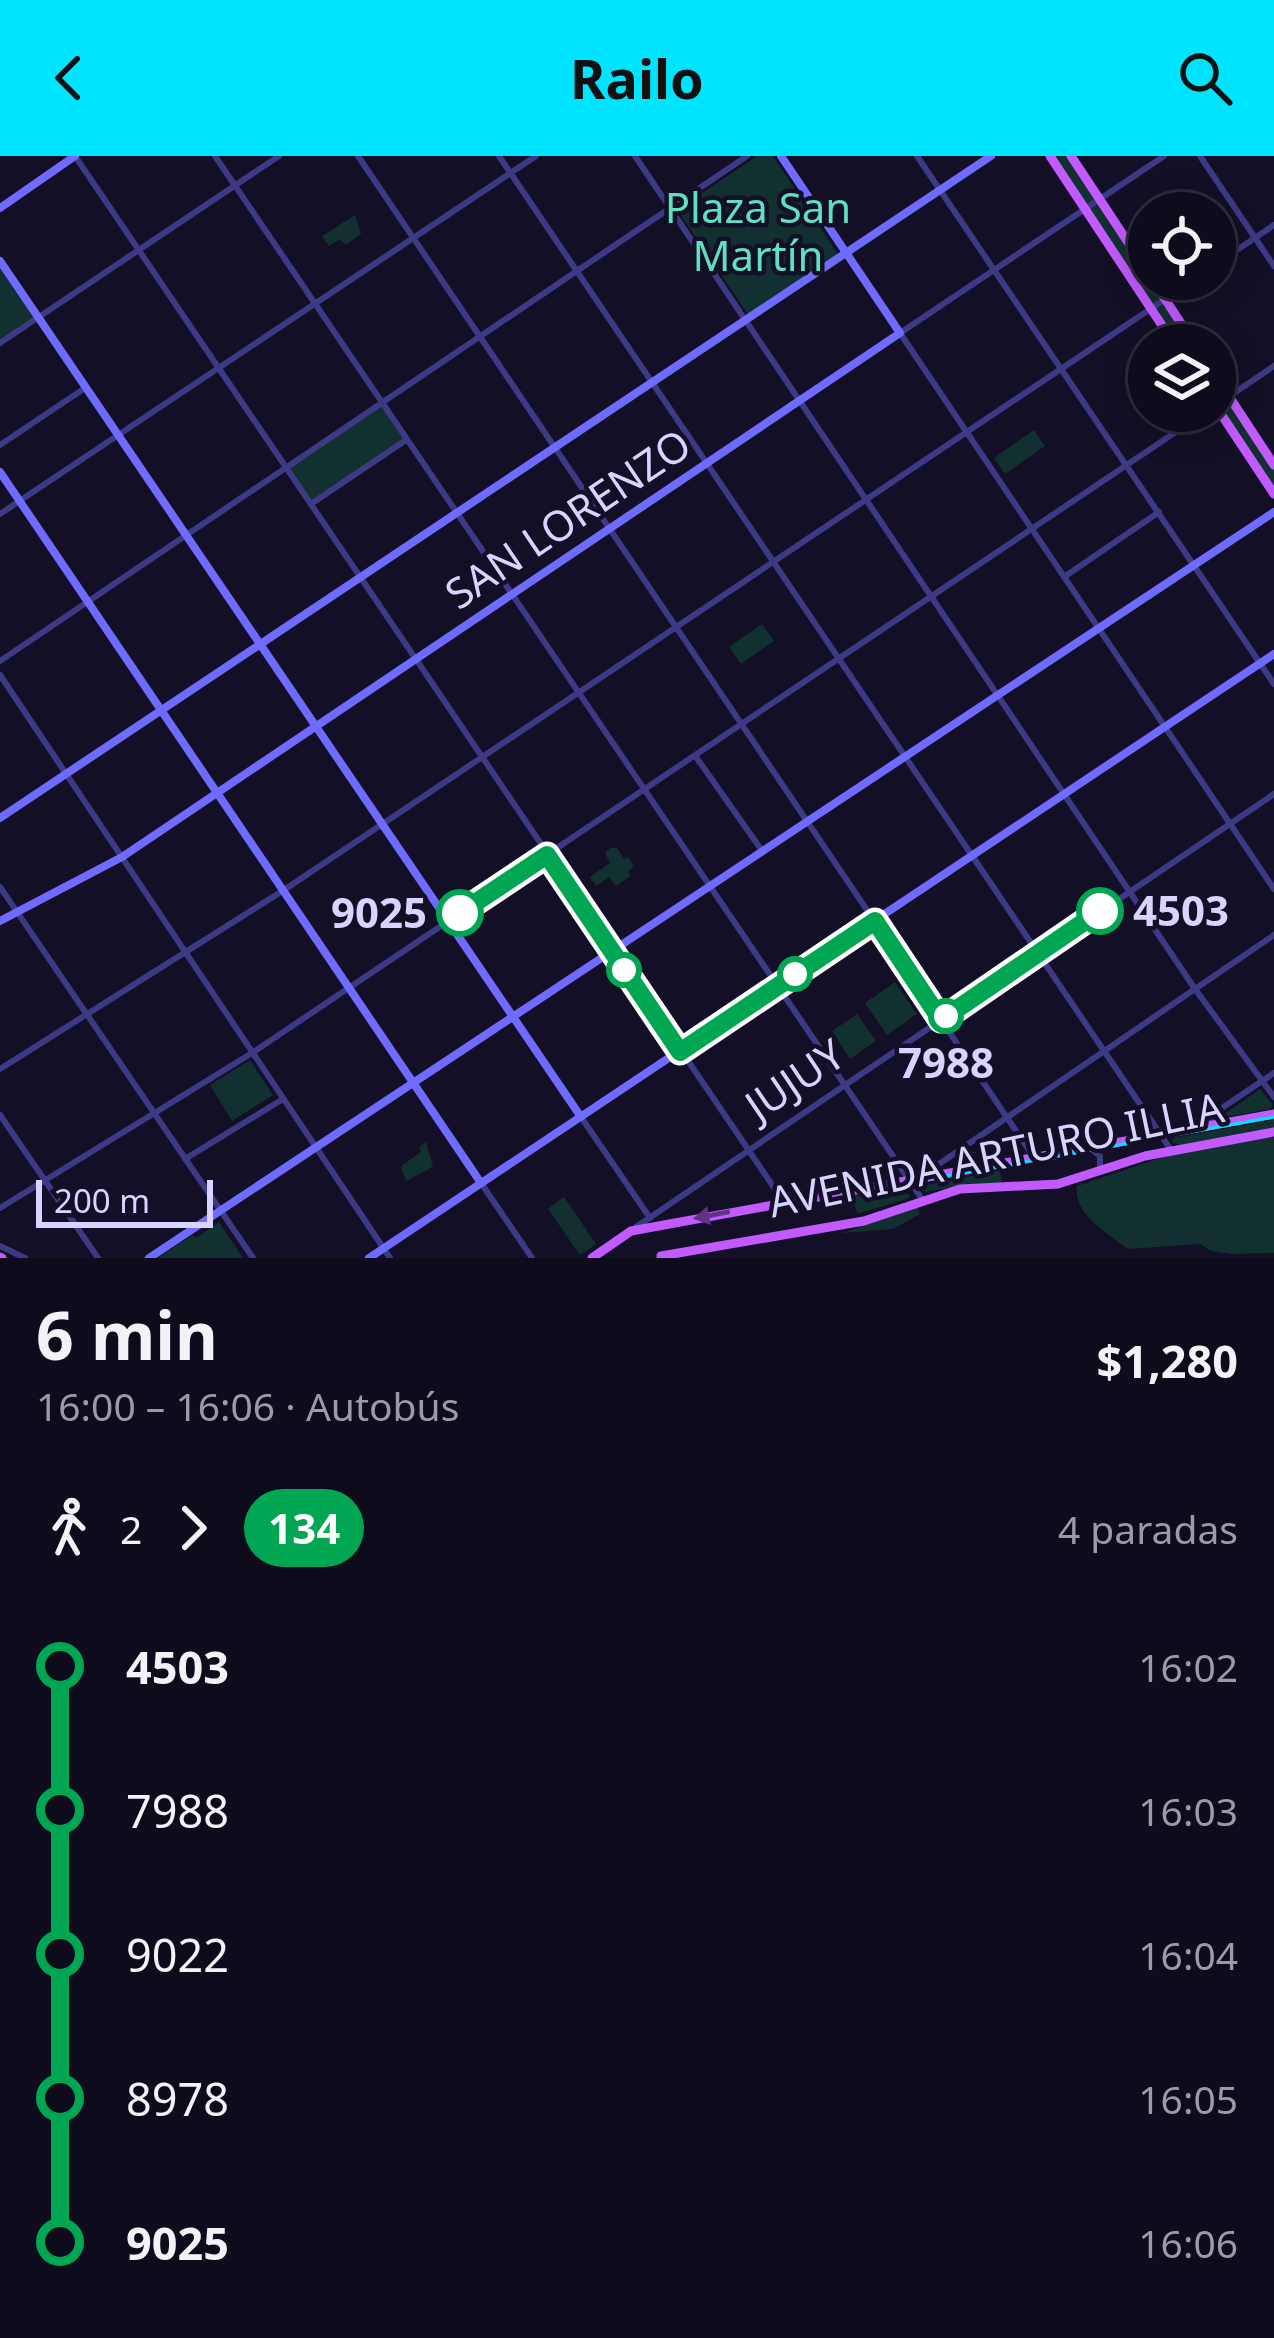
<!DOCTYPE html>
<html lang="es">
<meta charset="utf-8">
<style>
:root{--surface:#0e0b1c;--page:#171425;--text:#f1f3f6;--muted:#9b9ba3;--line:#2e2b3b;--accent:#00e5ff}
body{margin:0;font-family:"Noto Sans",sans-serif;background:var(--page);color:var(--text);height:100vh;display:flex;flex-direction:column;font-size:45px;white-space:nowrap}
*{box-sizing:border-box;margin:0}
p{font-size:39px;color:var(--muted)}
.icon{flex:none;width:66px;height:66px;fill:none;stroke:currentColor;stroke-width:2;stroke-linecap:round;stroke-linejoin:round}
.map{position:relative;height:1102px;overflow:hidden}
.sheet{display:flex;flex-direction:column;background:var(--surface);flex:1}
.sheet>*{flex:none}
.badge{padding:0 24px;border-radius:39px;font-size:42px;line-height:78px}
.controls{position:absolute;left:1128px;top:36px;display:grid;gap:24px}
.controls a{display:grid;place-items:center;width:108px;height:108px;border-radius:50%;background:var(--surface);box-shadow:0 6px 30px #0003,0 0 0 3px var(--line);font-size:60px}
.scale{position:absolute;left:36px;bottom:30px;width:177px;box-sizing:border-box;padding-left:12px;border:6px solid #d9d4ff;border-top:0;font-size:33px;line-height:42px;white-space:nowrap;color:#d9d4ff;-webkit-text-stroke:9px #130f26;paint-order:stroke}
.map>.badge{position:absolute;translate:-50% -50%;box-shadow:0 0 0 6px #fff}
.legs{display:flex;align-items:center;gap:18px;height:132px;padding:0 36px;font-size:39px}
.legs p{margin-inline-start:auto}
.summary{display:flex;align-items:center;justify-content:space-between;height:204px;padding:0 36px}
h1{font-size:66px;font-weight:700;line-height:90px}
ul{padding:0 36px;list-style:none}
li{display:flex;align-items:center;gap:42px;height:144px;font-size:45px}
li i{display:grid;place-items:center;width:18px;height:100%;margin:0 15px;background:currentColor}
li i::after{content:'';width:30px;height:30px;margin:-15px;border:9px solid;border-radius:50%;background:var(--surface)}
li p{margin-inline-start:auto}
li:first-child i{background:linear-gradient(#0000 50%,currentColor 0)}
li:last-child i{background:linear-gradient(currentColor 50%,#0000 0)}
header{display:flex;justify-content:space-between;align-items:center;height:156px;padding:0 36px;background:var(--accent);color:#111;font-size:54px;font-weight:700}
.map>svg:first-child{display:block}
.green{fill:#12302f}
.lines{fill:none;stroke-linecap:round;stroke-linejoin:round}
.street{stroke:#3d3a85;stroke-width:6}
.secondary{stroke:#6f6bff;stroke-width:8}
.primary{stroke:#c25bff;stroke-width:9}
.tram{stroke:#00e5ff;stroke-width:3}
.oneway{fill:#623188}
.line-1-casing{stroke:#fff;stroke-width:27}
.line-1{stroke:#00a651;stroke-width:18}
.stop-1-dot{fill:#fff;stroke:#00a651;stroke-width:6}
.labels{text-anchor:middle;stroke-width:9;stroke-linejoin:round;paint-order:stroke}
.park-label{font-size:42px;fill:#5fe0c0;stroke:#130f26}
.street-label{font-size:42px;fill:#d9d4ff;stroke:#130f26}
.stop-label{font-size:42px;font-weight:bold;fill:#d9d4ff;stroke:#130f26;text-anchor:start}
</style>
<header><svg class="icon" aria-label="back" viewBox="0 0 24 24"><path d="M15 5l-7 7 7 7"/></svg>Railo<svg class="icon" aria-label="search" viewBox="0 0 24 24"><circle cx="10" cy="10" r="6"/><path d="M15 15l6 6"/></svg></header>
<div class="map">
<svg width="1274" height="1102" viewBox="0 0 1274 1102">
<rect width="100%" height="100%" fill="#130f26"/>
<g class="green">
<polygon points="757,0 773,0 840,101 753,159 747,157 677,54"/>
<polygon points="1050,0 1071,0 1195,189 1175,189"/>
<polygon points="355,59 361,78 346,89 340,83 329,90 322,80"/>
<polygon points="0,105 38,161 0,187"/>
<polygon points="1215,219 1274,309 1274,338 1215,249"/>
<polygon points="382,249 406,284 311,348 286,311"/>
<polygon points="1034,274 1045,290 1005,318 994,302"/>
<polygon points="762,468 774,485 741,508 729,491"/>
<polygon points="610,692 617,692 624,703 628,701 634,710 628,715 631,720 616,730 609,721 596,730 590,721 610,707 605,697"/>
<polygon points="895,826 917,858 887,879 865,847"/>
<polygon points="857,858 876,885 850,903 832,875"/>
<polygon points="250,904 273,939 232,965 210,929"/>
<polygon points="1260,933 1272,948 1271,953 1219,962"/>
<polygon points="1274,964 1274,972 1179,989 1172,986 1174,982"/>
<path d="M1274,981V1097L1231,1098L1211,1095L1200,1088L1128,1093C1107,1077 1073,1058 1077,1030L1169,999Z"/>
<polygon points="426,986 433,1011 406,1025 401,1010 421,996 419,991"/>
<polygon points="1000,1014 1002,1027 968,1028 926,1036 918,1031"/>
<polygon points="901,1032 910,1040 907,1043 857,1058 854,1045 849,1044 848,1040"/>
<polygon points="564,1041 596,1088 580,1099 548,1053"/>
<polygon points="918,1051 920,1058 893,1073 842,1077"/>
<polygon points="219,1066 243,1102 158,1102 193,1079 196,1082"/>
</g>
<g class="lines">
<g class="street">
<polyline points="75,0 783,1045"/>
<polyline points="215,0 922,1043"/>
<polyline points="358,0 1033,1000"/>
<polyline points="499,0 1171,994"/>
<polyline points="635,0 1195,833 1274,941"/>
<polyline points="917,0 1274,528"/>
<polyline points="1164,0 900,177 1274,733"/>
<polyline points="1200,0 1274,110"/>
<polyline points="1215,109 1274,69"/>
<polyline points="0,187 279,0"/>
<polyline points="1215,250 1274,210"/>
<polyline points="0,289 85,232"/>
<polyline points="311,348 406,284"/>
<polyline points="0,358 536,0"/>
<polyline points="1064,421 1159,356"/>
<polyline points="0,505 747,0"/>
<polyline points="0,519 390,1102"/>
<polyline points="696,601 763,696"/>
<polyline points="0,731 253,1102"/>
<polyline points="0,913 284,734 1195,123"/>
<polyline points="0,959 98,1102"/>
<polyline points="581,961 650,1062"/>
<polyline points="1207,968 1216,956 1274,917"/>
<polyline points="1090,992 1100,1000 1100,1013"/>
<polyline points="185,1003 283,943"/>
<polyline points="920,1021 1274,779"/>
<polyline points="481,1027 532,1102"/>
<polyline points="0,1052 252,897 1207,255"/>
<polyline points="636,1071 1274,638"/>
<polyline points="0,1090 25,1102"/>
</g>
<g class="secondary">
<polyline points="0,52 75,0"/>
<polyline points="0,105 581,961"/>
<polyline points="0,316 481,1027"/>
<polyline points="0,662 991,0"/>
<polyline points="0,765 122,701 900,177 781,0"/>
<polyline points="149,1102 1274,356"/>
<polyline points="369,1102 1274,498"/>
</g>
<g class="primary">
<polyline points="1050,0 1175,189"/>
<polyline points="1071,0 1149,118"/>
<polyline points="1152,123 1195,189"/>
<polyline points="1215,219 1274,309"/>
<polyline points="1215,249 1274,338"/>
<polyline points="661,1100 864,1065 960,1033 1058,1028 1145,1000 1274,976"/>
<polyline points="0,1101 2,1102"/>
<polyline points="592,1102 631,1075 1274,958"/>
</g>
<polyline class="tram" points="923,1024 1274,961"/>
</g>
<defs><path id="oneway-solid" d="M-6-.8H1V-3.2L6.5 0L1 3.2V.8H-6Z" transform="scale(3)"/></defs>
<use class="oneway" href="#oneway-solid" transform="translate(712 1059) rotate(169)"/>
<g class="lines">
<g class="line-1-casing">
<polyline id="line-1" points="460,757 547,699 680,896 875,765 941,864 1100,755"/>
</g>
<use href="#line-1" class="line-1"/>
</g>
<g class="stop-1-dot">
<circle cx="1100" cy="755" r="21"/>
<circle cx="460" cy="757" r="21"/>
<circle cx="624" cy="814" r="15"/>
<circle cx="795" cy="818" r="15"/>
<circle cx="946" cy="860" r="15"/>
</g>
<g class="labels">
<g class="park-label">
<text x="758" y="67">Plaza San<tspan x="758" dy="48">Martín</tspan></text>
</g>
<g class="street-label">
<text transform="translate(568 363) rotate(-34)" y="15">SAN LORENZO</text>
<text transform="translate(795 924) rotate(-34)" y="15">JUJUY</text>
<text transform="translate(996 999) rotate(-12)" y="15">AVENIDA ARTURO ILLIA</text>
</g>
<g class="stop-label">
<text x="1133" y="770">4503</text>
<text x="427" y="772" text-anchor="end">9025</text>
<text x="946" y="922" text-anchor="middle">7988</text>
</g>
</g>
</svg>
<div class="controls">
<a><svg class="icon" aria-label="locate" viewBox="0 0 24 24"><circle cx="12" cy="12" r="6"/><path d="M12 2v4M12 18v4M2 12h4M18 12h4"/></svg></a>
<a><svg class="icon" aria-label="layers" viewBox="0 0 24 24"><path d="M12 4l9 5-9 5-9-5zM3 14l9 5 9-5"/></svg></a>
</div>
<div class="scale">200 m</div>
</div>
<section class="sheet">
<div class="summary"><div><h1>6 min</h1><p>16:00 – 16:06 · Autobús</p></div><b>$1,280</b></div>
<div class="legs"><svg class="icon" aria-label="walk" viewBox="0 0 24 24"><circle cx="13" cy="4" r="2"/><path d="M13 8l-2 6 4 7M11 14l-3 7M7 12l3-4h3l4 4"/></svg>2<svg class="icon" aria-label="forward" viewBox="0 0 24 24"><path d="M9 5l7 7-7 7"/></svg><b class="badge" style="background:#00a651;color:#fff">134</b><p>4 paradas</p></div>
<ul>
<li><i style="color:#00a651"></i><b>4503</b><p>16:02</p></li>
<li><i style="color:#00a651"></i><span>7988</span><p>16:03</p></li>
<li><i style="color:#00a651"></i><span>9022</span><p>16:04</p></li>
<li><i style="color:#00a651"></i><span>8978</span><p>16:05</p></li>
<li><i style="color:#00a651"></i><b>9025</b><p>16:06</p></li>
</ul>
</section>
